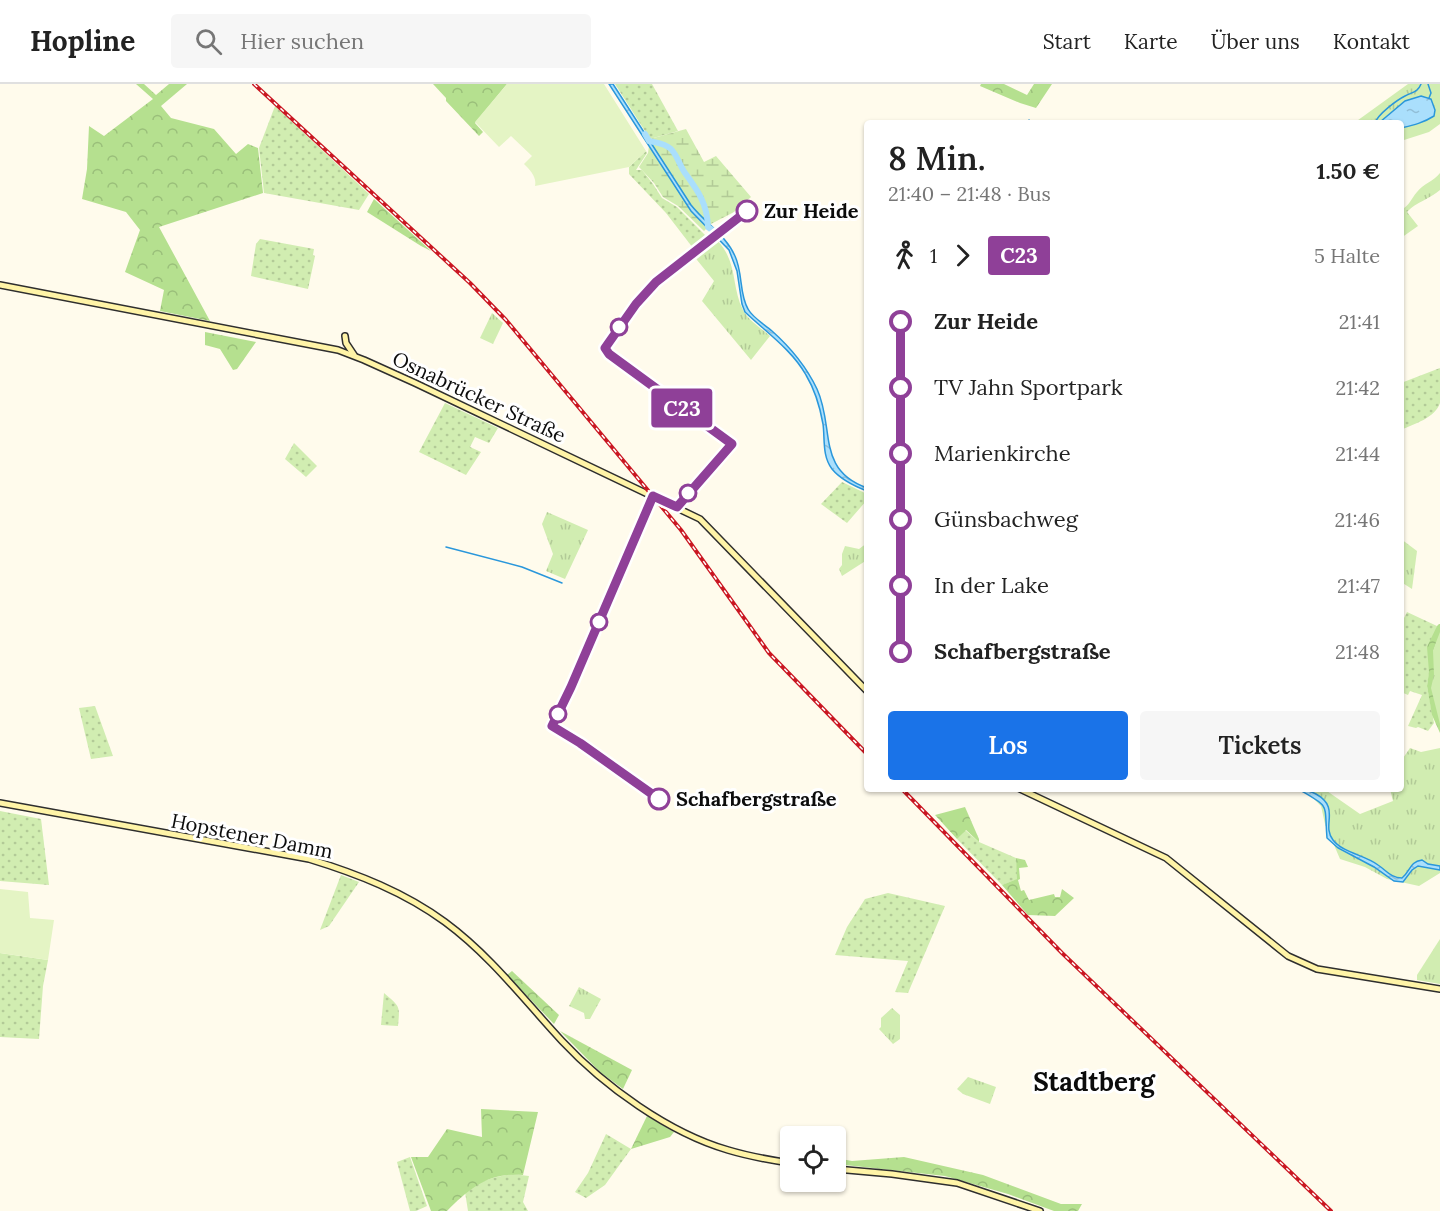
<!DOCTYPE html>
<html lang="de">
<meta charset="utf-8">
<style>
:root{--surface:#fff;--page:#f6f6f6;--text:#222;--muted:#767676;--line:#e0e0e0;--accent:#1a73e8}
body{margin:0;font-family:Lora,serif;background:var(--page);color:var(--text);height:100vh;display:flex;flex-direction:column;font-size:22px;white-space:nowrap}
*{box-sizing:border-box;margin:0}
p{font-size:20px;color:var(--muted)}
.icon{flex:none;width:33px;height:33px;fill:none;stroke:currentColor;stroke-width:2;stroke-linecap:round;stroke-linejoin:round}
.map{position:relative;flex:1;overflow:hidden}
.sheet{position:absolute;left:864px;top:36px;width:540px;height:672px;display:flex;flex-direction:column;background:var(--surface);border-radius:6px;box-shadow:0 2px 4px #0004}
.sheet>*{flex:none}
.badge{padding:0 12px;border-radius:4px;font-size:21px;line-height:39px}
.buttons{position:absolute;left:780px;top:1042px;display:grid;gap:12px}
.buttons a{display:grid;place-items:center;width:66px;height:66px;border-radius:6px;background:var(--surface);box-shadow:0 2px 4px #0004;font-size:30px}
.map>.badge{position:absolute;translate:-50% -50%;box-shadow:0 0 0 3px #fff}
.legs{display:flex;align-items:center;gap:9px;height:66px;padding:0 24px;font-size:20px}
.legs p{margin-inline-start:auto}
.summary{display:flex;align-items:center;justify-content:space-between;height:102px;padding:0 24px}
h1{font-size:33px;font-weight:600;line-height:45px}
.cta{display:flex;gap:12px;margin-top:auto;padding:12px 24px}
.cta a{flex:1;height:69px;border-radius:6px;background:var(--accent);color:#fff;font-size:24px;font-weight:600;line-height:69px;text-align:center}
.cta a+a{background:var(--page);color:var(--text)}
ul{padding:0 24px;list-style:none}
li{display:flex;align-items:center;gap:21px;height:66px;font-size:22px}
li i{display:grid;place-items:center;width:9px;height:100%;margin:0 8px;background:currentColor}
li i::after{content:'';width:15px;height:15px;margin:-8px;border:4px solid;border-radius:50%;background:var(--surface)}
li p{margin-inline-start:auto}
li:first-child i{background:linear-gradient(#0000 50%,currentColor 0)}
li:last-child i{background:linear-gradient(currentColor 50%,#0000 0)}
header{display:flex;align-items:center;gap:36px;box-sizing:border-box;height:84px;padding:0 30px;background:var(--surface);border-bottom:2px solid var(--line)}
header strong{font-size:28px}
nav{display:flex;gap:33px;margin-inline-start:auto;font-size:21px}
.search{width:420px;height:54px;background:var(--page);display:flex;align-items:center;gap:15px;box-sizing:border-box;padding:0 21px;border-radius:6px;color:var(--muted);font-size:22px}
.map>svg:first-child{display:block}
.grass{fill:url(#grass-dots)}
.forest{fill:url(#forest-crowns)}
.wetland{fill:url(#wetland-marsh)}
.park{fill:url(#park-tufts)}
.pitch{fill:#e4f4c4}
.water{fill:url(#water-ripples);stroke:#2a97db;stroke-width:1.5}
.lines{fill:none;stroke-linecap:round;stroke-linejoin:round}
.stream{stroke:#2a97db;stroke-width:1.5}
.river{stroke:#aadffc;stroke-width:6}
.secondary-casing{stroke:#2e2e2e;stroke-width:8}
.secondary{stroke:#fff4a7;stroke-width:5}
.rail-casing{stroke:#ca1722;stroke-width:4}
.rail{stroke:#fff;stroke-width:1.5;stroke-dasharray:4.5;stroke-linecap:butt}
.line-1-casing{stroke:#fff;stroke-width:14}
.line-1{stroke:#8f4098;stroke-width:9}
.stop-1-dot{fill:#fff;stroke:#8f4098;stroke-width:3}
.labels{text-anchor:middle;stroke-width:6;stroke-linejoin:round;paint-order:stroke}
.stop-label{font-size:20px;font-weight:bold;fill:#0c0c0c;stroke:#fff;text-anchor:start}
.street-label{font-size:20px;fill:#0c0c0c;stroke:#fff}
.district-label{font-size:26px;font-weight:bold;fill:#0c0c0c;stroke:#fff}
</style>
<header>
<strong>Hopline</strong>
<div class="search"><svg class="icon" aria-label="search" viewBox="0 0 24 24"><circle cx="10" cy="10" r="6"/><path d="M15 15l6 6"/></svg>Hier suchen</div>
<nav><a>Start</a><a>Karte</a><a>Über uns</a><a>Kontakt</a></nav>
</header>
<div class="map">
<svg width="1440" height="1127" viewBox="0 0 1440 1127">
<defs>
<pattern id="grass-dots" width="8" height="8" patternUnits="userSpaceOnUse" patternTransform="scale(1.5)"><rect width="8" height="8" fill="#d1edb1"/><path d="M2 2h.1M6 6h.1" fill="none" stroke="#b2ca97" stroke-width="1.8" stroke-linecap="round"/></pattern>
<pattern id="forest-crowns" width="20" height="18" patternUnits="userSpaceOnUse" patternTransform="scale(1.5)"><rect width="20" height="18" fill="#b5e08f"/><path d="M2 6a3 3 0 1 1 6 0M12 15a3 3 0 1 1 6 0" fill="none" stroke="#9abf7a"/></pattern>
<pattern id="wetland-marsh" width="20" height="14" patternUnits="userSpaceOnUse" patternTransform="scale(1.5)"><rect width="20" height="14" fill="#d1edb1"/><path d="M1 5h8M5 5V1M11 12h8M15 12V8" fill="none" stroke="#b2ca97"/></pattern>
<pattern id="park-tufts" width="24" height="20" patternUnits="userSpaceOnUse" patternTransform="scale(1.5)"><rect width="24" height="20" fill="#d1edb1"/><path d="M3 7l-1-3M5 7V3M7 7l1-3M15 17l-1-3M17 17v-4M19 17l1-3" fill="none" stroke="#b2ca97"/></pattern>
<pattern id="water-ripples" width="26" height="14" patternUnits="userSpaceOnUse" patternTransform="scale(1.5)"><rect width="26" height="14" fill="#aadffc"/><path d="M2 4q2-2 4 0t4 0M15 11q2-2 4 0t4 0" fill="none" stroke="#91bed7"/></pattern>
</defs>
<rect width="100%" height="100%" fill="#fffbec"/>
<g class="grass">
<polygon points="615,0 652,0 678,47 650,55"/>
<polygon points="275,22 369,110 359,126 264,109 259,64"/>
<polygon points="646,67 647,69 636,86 642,86 653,100 662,114 677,123 706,152 693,164 666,129 629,90 629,83"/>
<polygon points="260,155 314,165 313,171 315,172 308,205 251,192 256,160"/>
<path d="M1440,284C1440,294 1440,309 1440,319C1435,334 1414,340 1401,346V299Z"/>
<polygon points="445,319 498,344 489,359 475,353 470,363 481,368 466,391 419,368"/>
<polygon points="294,359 317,382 306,393 285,375"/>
<polygon points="842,398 867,410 867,416 847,439 821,420"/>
<polygon points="1407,528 1437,542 1427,602 1434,639 1428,647 1418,643 1416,644 1408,642 1422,611 1410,607 1408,611 1401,608 1401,540"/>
<polygon points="95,622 113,672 91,675 79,624"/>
<polygon points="0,727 41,735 49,801 0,797"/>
<polygon points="965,746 979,758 1016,774 1018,795 1002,801 957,755"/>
<polygon points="341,791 359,798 329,842 320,846"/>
<polygon points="888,809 945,822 908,909 895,908 908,877 835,871 847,843 865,815"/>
<polygon points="0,869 48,876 43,902 39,955 0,953"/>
<path d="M384,909C400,923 400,921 398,942L381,941Z"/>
<polygon points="606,1050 631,1065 605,1101 586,1114 575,1108 588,1089"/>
<polygon points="410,1073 427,1122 416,1127 410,1127 397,1078"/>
<path d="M512,1090L529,1092L523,1118L528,1127H468L465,1108C478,1097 495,1093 512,1090Z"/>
</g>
<g class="forest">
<polygon points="136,0 144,0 156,11 169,0 187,0 161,22 171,34 214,45 236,70 248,60 258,64 263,109 159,143 210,237 160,227 164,206 125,188 140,146 126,128 82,115 87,85 89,42 104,52 153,15"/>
<polygon points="433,0 507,0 475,39 483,48 479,52 446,17 446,14"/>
<polygon points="981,0 1004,0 1027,11 1034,0 1052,0 1036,24 1020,19 980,2"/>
<polygon points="374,115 431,167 421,162 367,128"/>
<polygon points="205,248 256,258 237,285 233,286 220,265 205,261"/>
<polygon points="1439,540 1440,540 1440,649 1432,631 1427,602 1429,588 1427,563 1437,542"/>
<polygon points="965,723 979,755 979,758 966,746 957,755 935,731"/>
<polygon points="1016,774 1025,776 1028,783 1019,784 1020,795 1018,796 1021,807 1024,806 1029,816 1054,810 1055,813 1060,813 1062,805 1074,814 1055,832 1028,831 1002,801 1017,795"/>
<polygon points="512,887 559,931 554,940 507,891"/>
<polygon points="560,947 632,986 623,1005 600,988"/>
<path d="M481,1025L538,1028L523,1091C489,1088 470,1104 447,1127H431L411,1073H428L447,1045L482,1053Z"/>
<polygon points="647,1032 674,1048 670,1053 631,1065"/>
<polygon points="904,1073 983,1091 1061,1120 1082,1120 1078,1127 1054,1127 1008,1110 945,1092 836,1080 836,1074 852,1077"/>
</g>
<polygon class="wetland" points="686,45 704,78 716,72 751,113 734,128 711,140 704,147 678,122 663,113 654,99 639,83 648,69 650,55"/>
<g class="park">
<polygon points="1408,0 1440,0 1440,40 1429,48 1401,57 1401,39 1354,39"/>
<path d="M1440,89V106C1430,115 1416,118 1407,128L1418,142L1401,154V126C1409,122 1411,115 1417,108C1423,100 1434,97 1440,89Z"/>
<path d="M717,156C738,178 731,202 743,226C748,236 762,245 770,252L751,276L702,217L714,197L693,171Z"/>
<polygon points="492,229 503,239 493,260 480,254"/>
<polygon points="547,428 588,446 565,495 546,487 553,470 542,440"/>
<polygon points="1401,455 1417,467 1412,505 1401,498"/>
<polygon points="867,459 867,476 842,492 839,485 842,481 842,470 845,462 859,465"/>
<polygon points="1440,548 1440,640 1431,604 1434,591 1433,566"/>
<polygon points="1410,664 1421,668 1440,664 1440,789 1419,802 1387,795 1365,783 1340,775 1325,740 1321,722 1309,710 1313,705 1324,705 1360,730 1393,717 1390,705 1401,705 1401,677"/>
<polygon points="1440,855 1440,900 1417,896 1417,891"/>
<polygon points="579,903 601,915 590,935 585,935 584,929 569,922"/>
<polygon points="892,924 900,931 900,955 893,960 879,945 881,943 881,934"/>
<polygon points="968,993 996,1003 990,1020 963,1010 957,1005"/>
</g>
<g class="pitch">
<path d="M507,0H604L646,67L629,83L535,102C537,93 530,86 524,80L532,72L511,52L499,63L475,38Z"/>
<polygon points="0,805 28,808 30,834 54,836 48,876 0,869"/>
</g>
<g class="water">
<path d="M609,0H613L691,121C705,139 726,151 735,172C743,189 739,210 748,225C753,234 764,240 772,247C790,263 806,282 817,305C835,344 816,386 867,404V407C854,402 841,396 832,385C822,372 825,355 823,340C820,323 815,306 806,291C792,266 766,248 745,228L742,220L737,187L729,166L691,127Z"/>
<path d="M1421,12L1431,15L1435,26L1434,32C1423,39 1414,41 1401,44V39L1380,38L1405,17Z"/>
<path d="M1298,705C1305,705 1310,707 1316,710C1341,724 1321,741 1333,756C1343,769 1365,771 1378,781C1387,787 1391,794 1402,794C1411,787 1409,778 1422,776L1428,780L1440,782V786L1418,782L1412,786L1403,798L1394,797L1374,783L1338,764L1327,754C1324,718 1331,724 1298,705Z"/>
</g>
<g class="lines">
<g class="stream">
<polyline points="1428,0 1431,9 1429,14"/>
<polyline points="1028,39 1029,36"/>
<path d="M1375,39C1378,30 1397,16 1405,12C1413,8 1418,8 1421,0"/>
<polyline points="446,463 522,483 562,499"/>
</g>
<path class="river" d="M645,50L649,57C657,59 664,59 671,65C677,71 680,82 685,89C698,107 707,119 708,143L712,146"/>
<g class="secondary-casing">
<g id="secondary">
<polyline points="0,201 338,266 364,276 415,299 700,435 867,607"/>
<polyline points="345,252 346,259 354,271"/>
<polyline points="1020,705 1166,774 1288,872 1317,885 1440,905"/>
<path d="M0,719L309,775C358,790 404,808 445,838C491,872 524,916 562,957C604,1002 669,1049 728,1066C748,1072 770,1076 790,1079"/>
<polyline points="836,1085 892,1090 957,1099 1040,1127"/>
</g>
</g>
<use href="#secondary" class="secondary"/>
<g class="rail-casing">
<g id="rail">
<polyline points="254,0 470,199 506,236 681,446 769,569 867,670"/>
<polyline points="902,705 1062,869 1331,1127"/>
</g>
</g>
<use href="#rail" class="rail"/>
</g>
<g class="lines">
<g class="line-1-casing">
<polyline id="line-1" points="659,715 580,659 552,642 571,603 653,412 677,423 732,360 609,270 605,264 636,220 656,198 747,127"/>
</g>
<use href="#line-1" class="line-1"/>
</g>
<g class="stop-1-dot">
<circle cx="747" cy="127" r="10"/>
<circle cx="619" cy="243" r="8"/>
<circle cx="688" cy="409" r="8"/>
<circle cx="599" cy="538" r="8"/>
<circle cx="558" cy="630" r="8"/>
<circle cx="659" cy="715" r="10"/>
</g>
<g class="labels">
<g class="stop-label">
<text x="764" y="134">Zur Heide</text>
<text x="676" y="722">Schafbergstraße</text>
</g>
<g class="street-label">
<text transform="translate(479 313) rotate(25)" y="7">Osnabrücker Straße</text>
<text transform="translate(252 752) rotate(11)" y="7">Hopstener Damm</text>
</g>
<g class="district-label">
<text x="1094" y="1007">Stadtberg</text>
</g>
</g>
</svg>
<div class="buttons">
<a><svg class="icon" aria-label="locate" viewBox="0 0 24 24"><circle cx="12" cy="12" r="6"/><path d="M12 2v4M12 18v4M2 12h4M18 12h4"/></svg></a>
</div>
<b class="badge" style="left:682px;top:324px;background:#8f4098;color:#fff">C23</b>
<section class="sheet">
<div class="summary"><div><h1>8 Min.</h1><p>21:40 – 21:48 · Bus</p></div><b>1.50 €</b></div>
<div class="legs"><svg class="icon" aria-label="walk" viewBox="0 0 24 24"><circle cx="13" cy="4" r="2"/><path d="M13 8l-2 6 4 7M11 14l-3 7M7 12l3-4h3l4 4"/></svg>1<svg class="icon" aria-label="forward" viewBox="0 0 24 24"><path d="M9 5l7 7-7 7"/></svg><b class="badge" style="background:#8f4098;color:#fff">C23</b><p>5 Halte</p></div>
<ul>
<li><i style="color:#8f4098"></i><b>Zur Heide</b><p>21:41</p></li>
<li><i style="color:#8f4098"></i><span>TV Jahn Sportpark</span><p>21:42</p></li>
<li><i style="color:#8f4098"></i><span>Marienkirche</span><p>21:44</p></li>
<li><i style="color:#8f4098"></i><span>Günsbachweg</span><p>21:46</p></li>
<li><i style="color:#8f4098"></i><span>In der Lake</span><p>21:47</p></li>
<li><i style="color:#8f4098"></i><b>Schafbergstraße</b><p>21:48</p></li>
</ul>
<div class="cta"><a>Los</a><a>Tickets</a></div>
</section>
</div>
